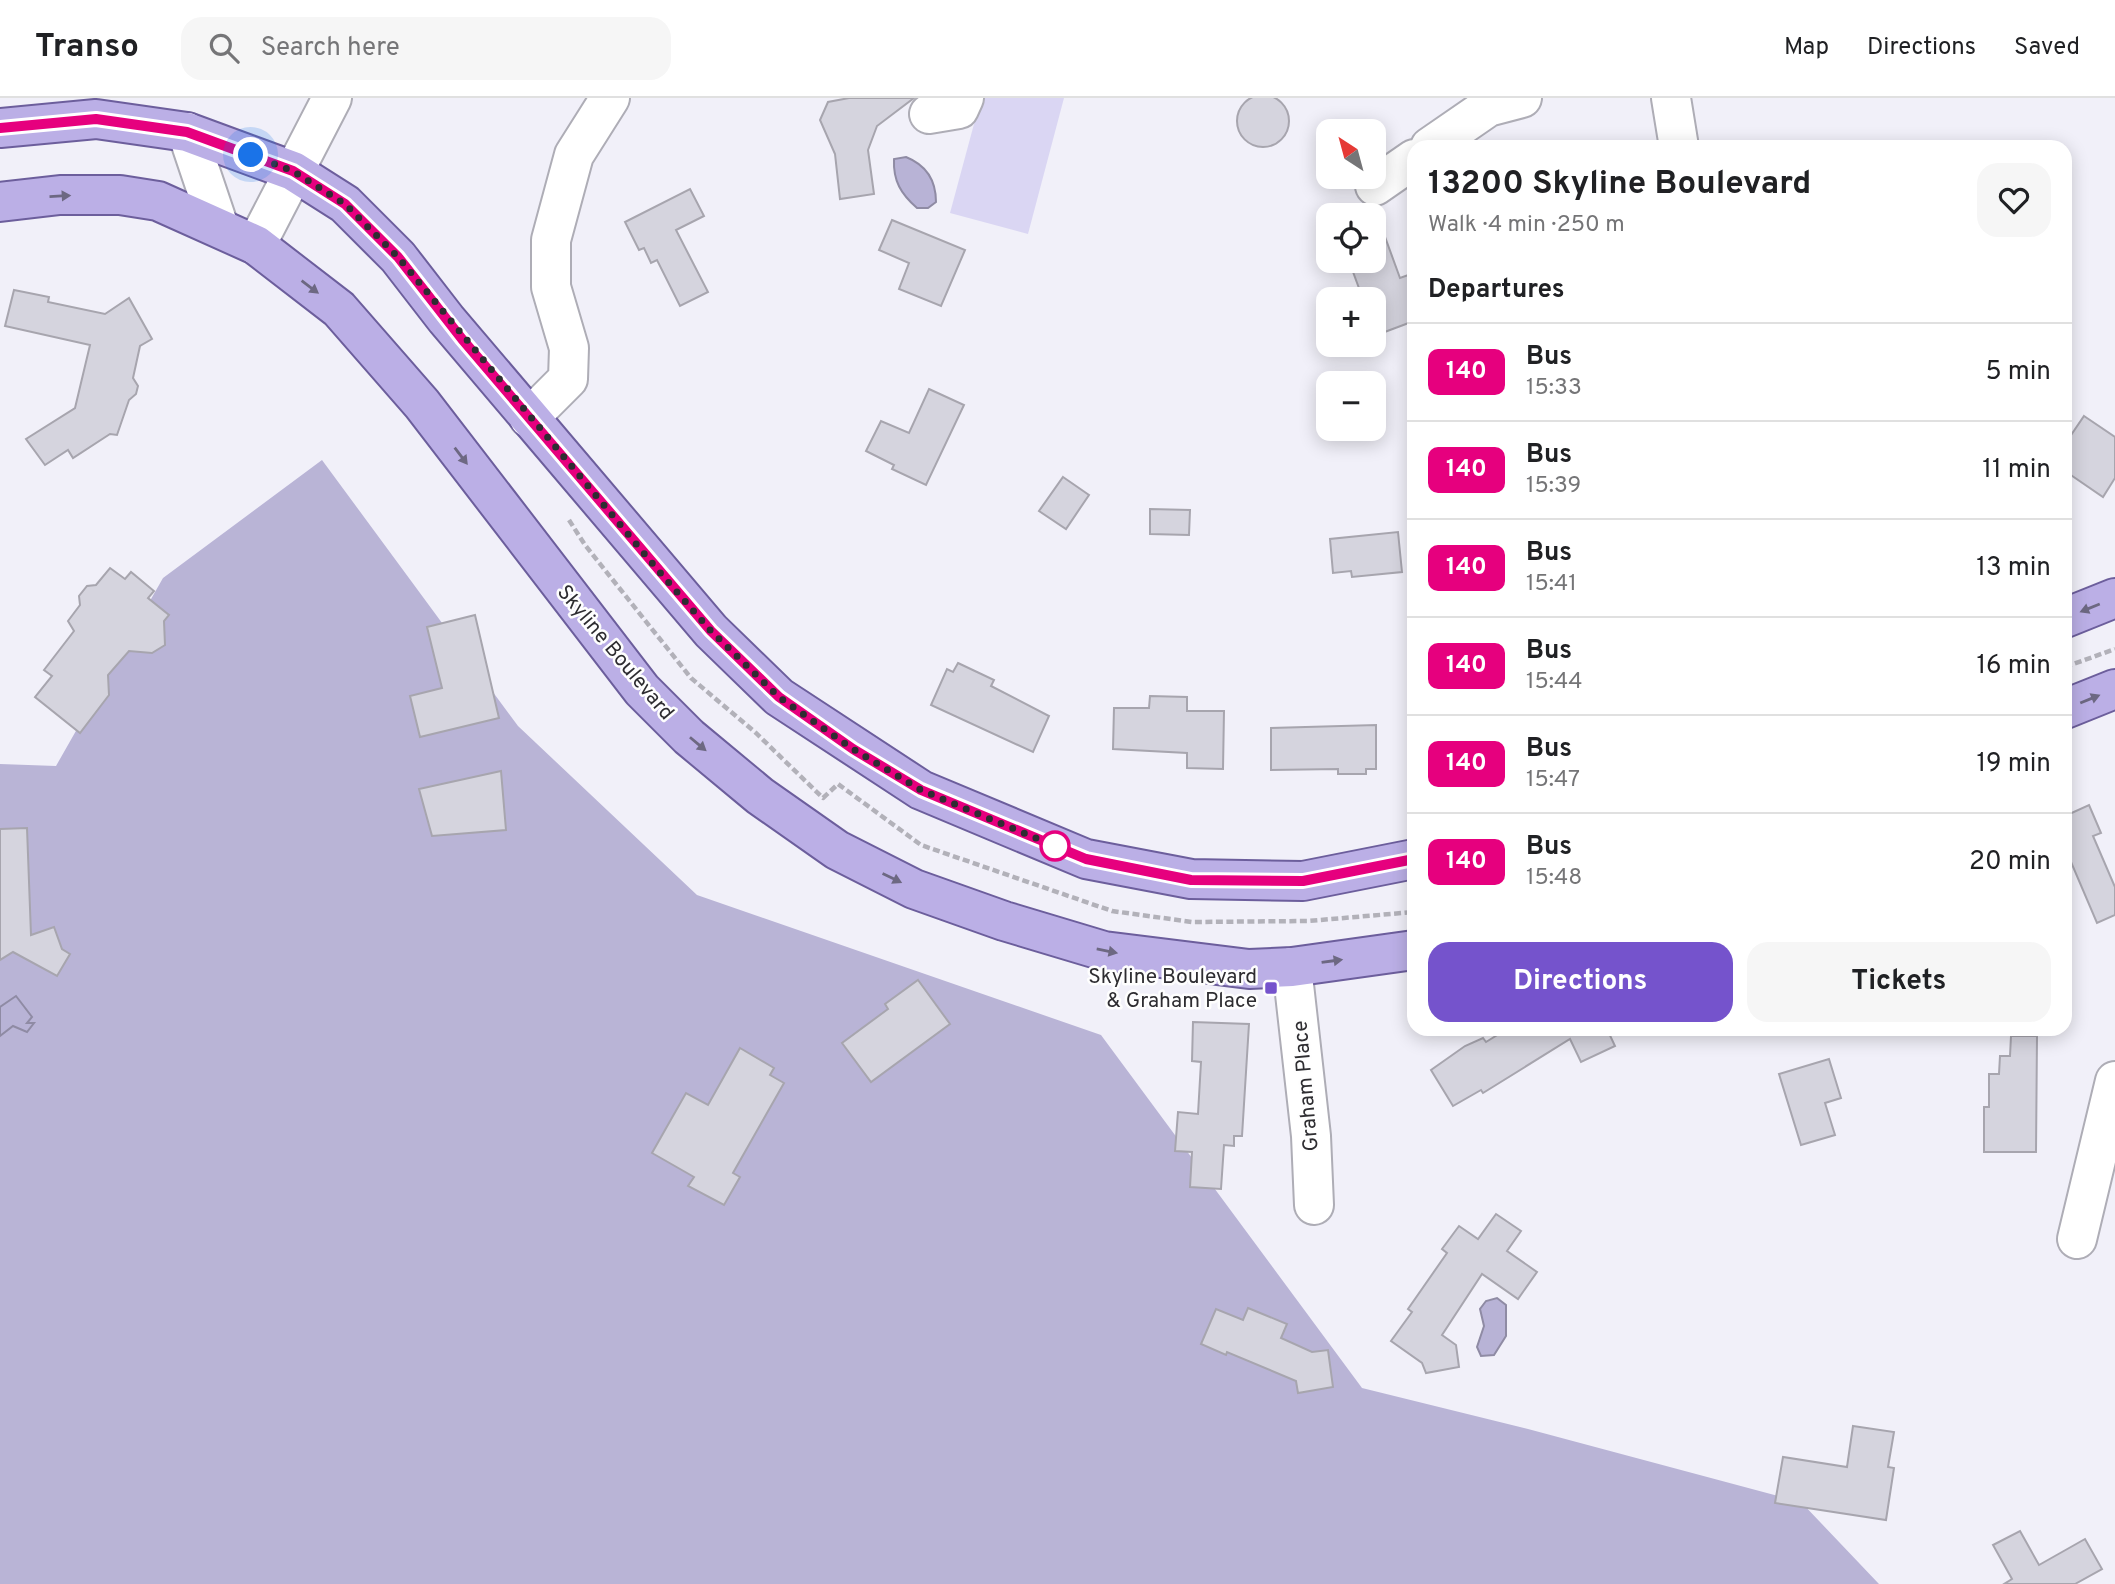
<!DOCTYPE html>
<meta charset="utf-8">
<style>
:root{--surface:#fff;--page:#f6f6f6;--text:#202124;--muted:#757577;--line:#e0e0e0;--accent:#7553cc}
body{margin:0;font-family:Overpass,sans-serif;background:var(--page);color:var(--text);height:100vh;display:flex;flex-direction:column;font-size:26px;white-space:nowrap}
*{box-sizing:border-box;margin:0}
p{font-size:23px;color:var(--muted)}
.icon{flex:none;width:38px;height:38px;fill:none;stroke:currentColor;stroke-width:2;stroke-linecap:round;stroke-linejoin:round}
.map{position:relative;flex:1;overflow:hidden}
.sheet{position:absolute;left:1407px;top:42px;width:665px;height:896px;display:flex;flex-direction:column;background:var(--surface);border-radius:21px;box-shadow:0 4px 18px #0003}
.sheet>*{flex:none}
.badge{padding:0 14px;border-radius:10px;font-size:24px;line-height:46px}
.needle{width:46px;rotate:324deg}
.tools{position:absolute;left:1316px;top:21px;display:grid;gap:14px}
.tools a{display:grid;place-items:center;width:70px;height:70px;border-radius:14px;background:var(--surface);box-shadow:0 4px 18px #0003;font-size:35px}
.you{position:absolute;width:35px;height:35px;margin:-18px;border:5px solid #fff;border-radius:50%;background:#1a73e8;box-shadow:0 0 0 10px #1a73e833}
.map>.badge{position:absolute;translate:-50% -50%;box-shadow:0 0 0 4px #fff}
h2{padding:0 21px;font-size:26px;line-height:63px}
.round{display:grid;place-items:center;flex:none;width:74px;height:74px;border-radius:21px;background:var(--page)}
.summary{display:flex;align-items:center;justify-content:space-between;height:119px;padding:0 21px}
h1{font-size:33px;font-weight:700;line-height:52px}
.cta{display:flex;gap:14px;margin-top:auto;padding:14px 21px}
.cta a{flex:1;height:80px;border-radius:21px;background:var(--accent);color:#fff;font-size:28px;font-weight:700;line-height:80px;text-align:center}
.cta a+a{background:var(--page);color:var(--text)}
ul{padding:0;list-style:none}
li{display:flex;align-items:center;gap:21px;height:98px;padding:0 21px;border-top:2px solid var(--line)}
li div{flex:1}
li b{display:block;font-size:26px}
li em{font-style:normal}
li .badge{min-width:77px;font-weight:700;text-align:center}
header{display:flex;align-items:center;gap:42px;box-sizing:border-box;height:98px;padding:0 35px;background:var(--surface);border-bottom:2px solid var(--line)}
header strong{font-size:33px}
nav{display:flex;gap:38px;margin-inline-start:auto;font-size:24px}
.search{width:490px;height:63px;background:var(--page);display:flex;align-items:center;gap:18px;box-sizing:border-box;padding:0 24px;border-radius:21px;color:var(--muted);font-size:26px}
.map>svg:first-child{display:block}
.green{fill:#dad6f3}
.forest{fill:#b9b4d6}
.water{fill:#b8b3d6;stroke:#8f8ba4;stroke-width:2}
.building{fill:#d5d4de;stroke:#a7a5ae;stroke-width:2}
.lines{fill:none;stroke-linecap:round;stroke-linejoin:round}
.minor-casing{stroke:#aeadb6;stroke-width:42}
.major-casing{stroke:#6c5e9c;stroke-width:42}
.path{stroke:#b2b1b9;stroke-width:4.5;stroke-dasharray:7 3.5;stroke-linecap:butt}
.minor{stroke:#fff;stroke-width:38}
.major{stroke:#bbafe6;stroke-width:38}
.oneway{fill:#6d6882}
.line-casing{stroke:#fff;stroke-width:16}
.line{stroke:#e6007e;stroke-width:10}
.walk{stroke:#2e2d31;stroke-width:7;stroke-dasharray:0 12.6}
.stop-dot{fill:#fff;stroke:#e6007e;stroke-width:3.5}
.poi-dot{fill:#7553cc;stroke:#fefefe;stroke-width:2.5}
.labels{text-anchor:middle;stroke-width:5;stroke-linejoin:round;paint-order:stroke}
.street-label{font-size:21px;fill:#2e2d31;stroke:#fefefe}
.poi-label{font-size:21px;fill:#2e2d31;stroke:#fefefe;text-anchor:end}
</style>
<header>
<strong>Transo</strong>
<div class="search"><svg class="icon" aria-label="search" viewBox="0 0 24 24"><circle cx="10" cy="10" r="6"/><path d="M15 15l6 6"/></svg>Search here</div>
<nav><a>Map</a><a>Directions</a><a>Saved</a></nav>
</header>
<div class="map">
<svg width="2115" height="1486" viewBox="0 0 2115 1486">
<rect width="100%" height="100%" fill="#f1f0f9"/>
<polygon class="green" points="981,0 1064,0 1028,136 950,115"/>
<polygon class="forest" points="322,362 518,628 697,797 1101,937 1362,1290 1528,1331 1801,1404 1879,1486 0,1486 0,666 56,668 163,480"/>
<g class="water">
<path d="M906,59C926,67 936,82 936,104L928,110H917C901,96 893,83 894,61Z"/>
<polygon points="16,898 32,919 27,925 34,925 27,934 13,928 0,938 0,909"/>
<polygon points="1497,1200 1506,1207 1506,1238 1494,1257 1481,1258 1477,1249 1484,1228 1480,1211 1486,1203"/>
</g>
<g class="building">
<circle cx="1263" cy="23" r="26"/>
<polygon points="849,0 914,0 877,28 868,52 874,96 840,101 835,56 820,22 828,4"/>
<polygon points="690,91 704,118 676,132 708,194 680,208 657,162 651,165 644,150 639,152 625,124"/>
<polygon points="1377,117 1400,180 1414,175 1414,223 1374,238 1374,201 1363,201 1349,163 1374,163 1374,118"/>
<polygon points="892,122 965,152 941,208 899,191 909,165 879,152"/>
<polygon points="14,192 49,199 48,204 105,216 129,200 152,241 140,248 133,280 138,288 136,296 129,302 117,337 110,336 73,360 68,352 45,367 26,341 75,310 90,247 5,228"/>
<polygon points="929,291 964,307 926,387 892,371 894,367 866,353 881,323 909,335"/>
<polygon points="2084,318 2115,339 2115,380 2103,399 2065,373 2065,346"/>
<polygon points="1063,379 1089,397 1066,431 1039,413"/>
<polygon points="1150,411 1190,412 1189,437 1150,436"/>
<polygon points="1398,434 1402,474 1352,479 1351,473 1333,475 1330,441"/>
<polygon points="110,470 125,481 131,474 154,493 148,500 169,517 164,523 165,547 152,555 129,553 108,577 109,597 80,635 35,599 52,578 44,572 74,533 68,523 80,507 79,498 87,488 96,487"/>
<polygon points="475,517 499,620 420,639 410,598 442,590 427,529"/>
<polygon points="958,565 994,582 991,588 1049,618 1033,654 931,607 947,571 953,574"/>
<polygon points="1150,598 1187,599 1187,613 1224,613 1223,671 1187,670 1187,655 1113,651 1114,610 1149,610"/>
<polygon points="1376,627 1376,671 1366,671 1366,676 1338,676 1338,671 1271,672 1271,630"/>
<polygon points="501,673 506,732 432,738 419,691"/>
<polygon points="2089,707 2101,735 2093,738 2115,789 2115,817 2097,825 2065,750 2065,718"/>
<polygon points="27,730 31,837 54,829 62,851 70,856 57,878 13,854 0,862 0,731"/>
<polygon points="918,882 950,926 871,984 842,945 888,911 885,906"/>
<polygon points="1193,924 1249,926 1242,1038 1234,1038 1234,1048 1224,1047 1221,1091 1190,1089 1192,1054 1175,1053 1178,1014 1198,1016 1201,964 1192,963"/>
<polygon points="1507,931 1607,931 1615,948 1581,964 1570,941 1483,995 1481,992 1453,1008 1431,972 1465,948 1483,940 1486,944"/>
<polygon points="2011,938 2037,938 2036,1054 1984,1054 1984,1009 1989,1009 1989,976 1999,976 2000,958 2010,958"/>
<polygon points="740,950 774,970 770,977 784,985 733,1075 740,1079 724,1107 688,1088 694,1079 652,1055 686,995 708,1007"/>
<polygon points="1829,961 1841,1000 1825,1005 1835,1037 1801,1047 1779,976"/>
<polygon points="1496,1116 1521,1133 1507,1153 1537,1174 1518,1201 1482,1176 1442,1237 1456,1247 1459,1269 1426,1275 1422,1265 1391,1243 1412,1214 1408,1211 1447,1155 1442,1151 1459,1128 1478,1141"/>
<polygon points="1248,1210 1287,1226 1281,1240 1312,1254 1328,1252 1333,1289 1298,1295 1296,1283 1227,1254 1226,1257 1201,1246 1216,1211 1243,1222"/>
<polygon points="1853,1328 1894,1334 1888,1369 1894,1370 1886,1422 1775,1405 1783,1359 1847,1369"/>
<polygon points="2020,1433 2039,1467 2085,1441 2102,1471 2075,1486 2004,1486 2012,1481 1993,1447"/>
</g>
<g class="lines">
<g class="minor-casing">
<g id="minor">
<polyline points="1671,0 1679,49"/>
<polyline points="929,16 959,11 964,0"/>
<polyline points="187,34 219,129"/>
<polyline points="1430,49 1488,9 1522,0"/>
<polyline points="1375,88 1414,61"/>
<polyline points="256,147 332,0"/>
<polyline points="529,320 568,281 569,250 551,189 551,142 574,57 610,0"/>
<polyline points="1292,869 1311,1038 1314,1107"/>
<polyline points="2077,1141 2115,983"/>
</g>
</g>
<g class="major-casing">
<g id="major">
<polyline points="0,30 96,21 187,34 293,73 345,106 398,159 446,221 711,533 779,599 921,692 1086,761 1191,781 1303,783 1414,761"/>
<polyline points="0,104 60,97 120,97 158,103 256,147 339,211 422,306 642,592 689,639 760,698 837,752 914,791 1004,823 1104,853 1249,871 1292,869 1414,852"/>
<polyline points="2065,520 2115,500"/>
<polyline points="2065,611 2115,591"/>
</g>
</g>
<g class="path">
<polyline points="569,422 585,447 691,580 756,635 823,700 838,686 921,747 1112,813 1192,824 1308,823 1414,814"/>
<polyline points="2065,569 2115,551"/>
</g>
<use href="#minor" class="minor"/>
<use href="#major" class="major"/>
</g>
<defs><path id="oneway-solid" d="M-6-.8H1V-3.2L6.5 0L1 3.2V.8H-6Z" transform="scale(1.75)"/></defs>
<g class="oneway">
<use href="#oneway-solid" transform="translate(60 98) rotate(-3)"/>
<use href="#oneway-solid" transform="translate(310 189) rotate(37)"/>
<use href="#oneway-solid" transform="translate(461 358) rotate(53)"/>
<use href="#oneway-solid" transform="translate(2090 510) rotate(158)"/>
<use href="#oneway-solid" transform="translate(2090 601) rotate(-22)"/>
<use href="#oneway-solid" transform="translate(698 646) rotate(40)"/>
<use href="#oneway-solid" transform="translate(892 780) rotate(26)"/>
<use href="#oneway-solid" transform="translate(1107 853) rotate(11)"/>
<use href="#oneway-solid" transform="translate(1332 863) rotate(-8)"/>
</g>
<g class="lines">
<g class="line-casing">
<polyline id="line" points="0,30 96,21 187,34 293,73 345,106 398,159 462,241 711,533 779,599 853,651 921,692 1086,761 1191,782 1303,783 1414,761"/>
</g>
<use href="#line" class="line"/>
<polyline class="walk" points="251,57 293,73 345,106 398,159 657,471 711,533 779,599 853,651 921,692 1062,751 1055,748"/>
</g>
<circle class="stop-dot" cx="1055" cy="748" r="14"/>
<rect class="poi-dot" x="1264" y="883" width="14" height="14" rx="3.5"/>
<g class="labels">
<g class="street-label">
<text transform="translate(616 554) rotate(50)" y="7">Skyline Boulevard</text>
<text transform="translate(1305 988) rotate(-95)" y="7">Graham Place</text>
</g>
<g class="poi-label">
<text x="1257" y="885">Skyline Boulevard<tspan x="1257" dy="24">&amp; Graham Place</tspan></text>
</g>
</g>
</svg>
<div class="tools">
<a><svg class="needle" viewBox="-14 -14 28 28"><path d="M0-13l5 13h-10z" fill="#e53935"/><path d="M0 13l5-13h-10z" fill="#757577"/></svg></a>
<a><svg class="icon" aria-label="locate" viewBox="0 0 24 24"><circle cx="12" cy="12" r="6"/><path d="M12 2v4M12 18v4M2 12h4M18 12h4"/></svg></a>
<a>+</a>
<a>−</a>
</div>
<div class="you" style="left:251px;top:57px"></div>
<section class="sheet">
<div class="summary"><div><h1>13200 Skyline Boulevard</h1><p>Walk · 4 min · 250 m</p></div><a class="round"><svg class="icon" aria-label="heart" viewBox="0 0 24 24"><path d="M12 20l-8-8c-3-5 5-10 8-4 3-6 11-1 8 4z"/></svg></a></div>
<h2>Departures</h2>
<ul>
<li><span class="badge" style="background:#e6007e;color:#fff">140</span><div><b>Bus</b><p>15:33</p></div><em>5 min</em></li>
<li><span class="badge" style="background:#e6007e;color:#fff">140</span><div><b>Bus</b><p>15:39</p></div><em>11 min</em></li>
<li><span class="badge" style="background:#e6007e;color:#fff">140</span><div><b>Bus</b><p>15:41</p></div><em>13 min</em></li>
<li><span class="badge" style="background:#e6007e;color:#fff">140</span><div><b>Bus</b><p>15:44</p></div><em>16 min</em></li>
<li><span class="badge" style="background:#e6007e;color:#fff">140</span><div><b>Bus</b><p>15:47</p></div><em>19 min</em></li>
<li><span class="badge" style="background:#e6007e;color:#fff">140</span><div><b>Bus</b><p>15:48</p></div><em>20 min</em></li>
</ul>
<div class="cta"><a>Directions</a><a>Tickets</a></div>
</section>
</div>
